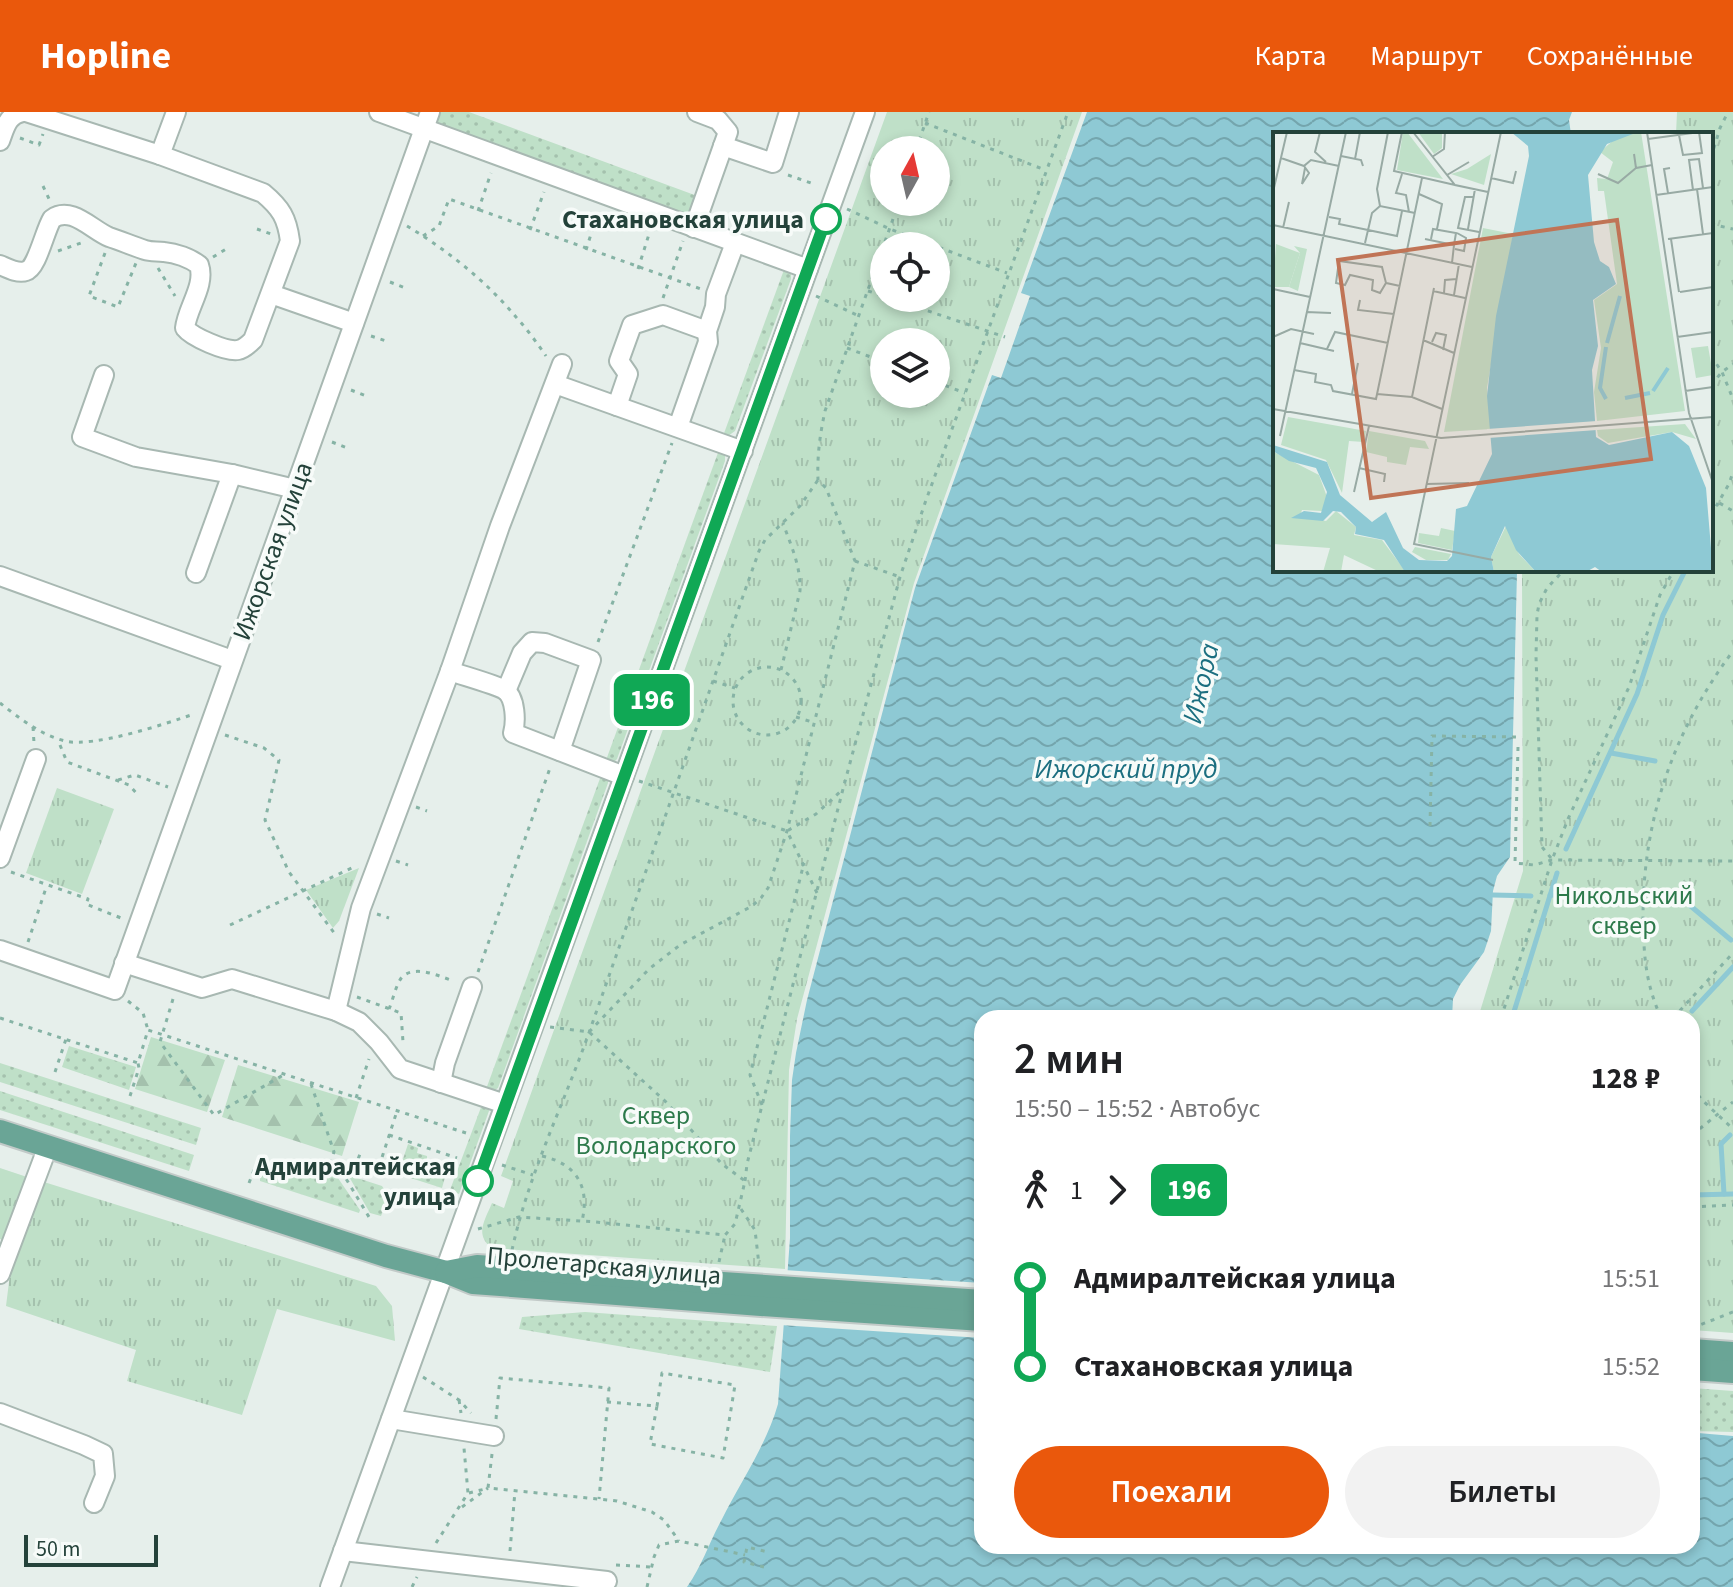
<!DOCTYPE html>
<html lang="ru">
<meta charset="utf-8">
<style>
:root{--surface:#fff;--page:#f2f2f2;--text:#202124;--muted:#757577;--accent:#ea580c}
body{margin:0;font-family:"Source Sans 3",sans-serif;background:var(--page);color:var(--text);height:100vh;display:flex;flex-direction:column;font-size:30px;white-space:nowrap}
*{box-sizing:border-box;margin:0}
p{font-size:26px;color:var(--muted)}
.icon{flex:none;width:44px;height:44px;fill:none;stroke:currentColor;stroke-width:2;stroke-linecap:round;stroke-linejoin:round}
.map{position:relative;flex:1;overflow:hidden}
.sheet{position:absolute;left:974px;top:898px;width:726px;height:544px;display:flex;flex-direction:column;background:var(--surface);border-radius:24px;box-shadow:0 4px 12px #0003}
.sheet>*{flex:none}
.badge{padding:0 16px;border-radius:12px;font-size:28px;line-height:52px}
.needle{width:52px;rotate:8deg}
.tools{position:absolute;left:870px;top:24px;display:grid;gap:16px}
.tools a{display:grid;place-items:center;width:80px;height:80px;border-radius:50%;background:var(--surface);box-shadow:0 4px 12px #0003;font-size:40px}
.scale{position:absolute;left:24px;bottom:20px;width:134px;box-sizing:border-box;padding-left:8px;border:4px solid #24423a;border-top:0;font-size:22px;line-height:28px;white-space:nowrap;color:#24423a;-webkit-text-stroke:6px #f7fbf9;paint-order:stroke}
.map>.badge{position:absolute;translate:-50% -50%;box-shadow:0 0 0 4px #fff}
.legs{display:flex;align-items:center;gap:12px;height:88px;padding:0 40px;font-size:26px}
.legs p{margin-inline-start:auto}
.overview{display:flex;align-items:center;justify-content:space-between;height:136px;padding:0 40px}
h1{font-size:44px;font-weight:600;line-height:60px}
.primary-button{display:flex;gap:16px;margin-top:auto;padding:16px 40px}
.primary-button a{flex:1;height:92px;border-radius:48px;background:var(--accent);color:#fff;font-size:32px;font-weight:600;line-height:92px;text-align:center}
.primary-button a+a{background:var(--page);color:var(--text)}
ul{padding:0 40px;list-style:none}
li{display:flex;align-items:center;gap:28px;height:88px;font-size:30px}
li i{display:grid;place-items:center;width:12px;height:100%;margin:0 10px;background:currentColor}
li i::after{content:'';width:20px;height:20px;margin:-10px;border:6px solid;border-radius:50%;background:var(--surface)}
li p{margin-inline-start:auto}
li:first-child i{background:linear-gradient(#0000 50%,currentColor 0)}
li:last-child i{background:linear-gradient(currentColor 50%,#0000 0)}
header{display:flex;align-items:center;gap:48px;box-sizing:border-box;height:112px;padding:0 40px;background:var(--accent);color:#fff}
header strong{font-size:38px}
nav{display:flex;gap:44px;margin-inline-start:auto;font-size:28px}
.map>svg:first-child{display:block}
.grass{fill:url(#grass-dots)}
.forest{fill:url(#forest-firs)}
.park{fill:url(#park-tufts);fill-rule:evenodd}
.water{fill:url(#water-waves)}
.pier{fill:#e6efeb}
.lines{fill:none;stroke-linecap:round;stroke-linejoin:round}
.stream{stroke:#8ec9d4;stroke-width:5}
.minor-casing{stroke:#a8b8b2;stroke-width:22}
.major-casing{stroke:#c2cac8;stroke-width:26}
.path{stroke:#86b3a5;stroke-width:3;stroke-dasharray:4 6;stroke-linecap:butt}
.minor{stroke:#fff;stroke-width:18}
.major{stroke:#6aa596;stroke-width:22}
.line-1-casing{stroke:#fff;stroke-width:18}
.line-1{stroke:#10a855;stroke-width:12}
.stop-1-dot{fill:#fff;stroke:#10a855;stroke-width:4}
.labels{text-anchor:middle;stroke-width:7;stroke-linejoin:round;paint-order:stroke}
.stop-label{font-size:26px;font-weight:bold;fill:#24423a;stroke:#f7fbf9;text-anchor:end}
.street-label{font-size:26px;fill:#24423a;stroke:#f7fbf9}
.park-label{font-size:26px;fill:#2d7a4b;stroke:#f7fbf9}
.water-label{font-size:28px;font-style:italic;fill:#1c6f80;stroke:#f7fbf9}
.inset-river{fill:none;stroke:#8ec9d4;stroke-width:4}
.inset-road{fill:none;stroke:#98aaa4;stroke-width:2}
.view{fill:#c07456;fill-opacity:0.15;stroke:#c07456;stroke-width:4}
.inset-edge{fill:none;stroke:#24423a;stroke-width:4}
</style>
<header>
<strong>Hopline</strong>
<nav><a>Карта</a><a>Маршрут</a><a>Сохранённые</a></nav>
</header>
<div class="map">
<svg width="1733" height="1475" viewBox="0 0 1733 1475">
<defs>
<pattern id="grass-dots" width="8" height="8" patternUnits="userSpaceOnUse" patternTransform="scale(2)"><rect width="8" height="8" fill="#bfe0c8"/><path d="M2 2h.1M6 6h.1" fill="none" stroke="#a4c1ad" stroke-width="1.8" stroke-linecap="round"/></pattern>
<pattern id="forest-firs" width="22" height="20" patternUnits="userSpaceOnUse" patternTransform="scale(2)"><rect width="22" height="20" fill="#bfe0c8"/><path d="M5 1l3.5 6h-7zM16 11l3.5 6h-7z" fill="#a4c1ad"/></pattern>
<pattern id="park-tufts" width="24" height="20" patternUnits="userSpaceOnUse" patternTransform="scale(2)"><rect width="24" height="20" fill="#bfe0c8"/><path d="M3 7l-1-3M5 7V3M7 7l1-3M15 17l-1-3M17 17v-4M19 17l1-3" fill="none" stroke="#a4c1ad"/></pattern>
<pattern id="water-waves" width="16" height="10" patternUnits="userSpaceOnUse" patternTransform="scale(2)"><rect width="16" height="10" fill="#8ec9d4"/><path d="M0 5q4-4 8 0t8 0" fill="none" stroke="#74a5ad"/></pattern>
</defs>
<rect width="100%" height="100%" fill="#e6efeb"/>
<g class="grass">
<polygon points="436,0 469,0 700,85 692,103 686,105 439,14"/>
<polygon points="785,155 791,160 791,167 735,319 728,324 723,324"/>
<polygon points="719,338 725,344 725,349 617,647 614,650 605,651"/>
<polygon points="602,661 608,667 608,671 498,976 492,980 485,980"/>
<polygon points="69,934 136,955 129,978 62,955"/>
<polygon points="0,951 201,1016 196,1033 0,970"/>
<polygon points="0,979 194,1043 189,1059 0,998"/>
<polygon points="483,990 488,994 489,999 459,1082 450,1078"/>
<polygon points="408,1032 418,1036 417,1041 427,1044 427,1047 436,1050 435,1054 447,1058 442,1076 398,1062"/>
<polygon points="306,1049 331,1056 360,1098 359,1101 260,1069 260,1061"/>
<polygon points="348,1063 382,1074 389,1084 381,1104 370,1101"/>
<polygon points="585,1200 777,1214 770,1260 519,1217 522,1205"/>
<polygon points="1692,1276 1733,1279 1733,1320 1692,1319"/>
</g>
<g class="forest">
<polygon points="151,925 225,948 207,1000 135,977"/>
<polygon points="238,953 359,990 342,1044 222,1005"/>
</g>
<g class="park">
<path d="M887,0H1082L914,471L797,907L789,958L785,1157L492,1136C474,1123 485,1108 492,1091L504,1096L513,1069L501,1064ZM884,38H936V90H884ZM884,134H936V186H884ZM884,230H936V282H884Z"/>
<polygon points="1677,0 1733,0 1733,1221 1692,1218 1692,906 1478,906 1523,759 1522,462 1530,458 1711,458 1711,22 1676,22"/>
<polygon points="57,676 114,697 82,782 26,761"/>
<polygon points="359,756 339,809 333,816 306,778"/>
<polygon points="0,1056 27,1065 27,1073 5,1129 0,1127"/>
<polygon points="44,1070 376,1174 392,1194 395,1229 277,1197 242,1303 127,1269 136,1238 6,1194 11,1154"/>
</g>
<path class="water" d="M1087,0H1572L1569,8L1571,22H1275V458H1521L1517,460L1510,745L1497,764L1493,779L1491,819L1484,840L1460,873L1453,887L1452,906H982V1434H1692V1322L1698,1321L1733,1324V1475H687C703,1452 708,1433 721,1409C740,1371 766,1334 778,1292L790,1126V1024L792,968L796,941L807,888L915,476L992,263L1001,266L1030,184L1021,181Z"/>
<polygon class="pier" points="784,1158 982,1171 982,1226 780,1213"/>
<g class="lines">
<g class="stream">
<polyline points="1611,641 1655,649"/>
<polyline points="1566,737 1637,582 1663,503 1684,461"/>
<polyline points="1493,783 1531,784"/>
<polyline points="1550,783 1633,787"/>
<polyline points="1652,788 1687,791 1731,828"/>
<polyline points="1692,899 1733,855"/>
<polyline points="1512,906 1557,761"/>
<polyline points="1724,1082 1721,1032 1730,1023"/>
<polyline points="1692,1083 1733,1082"/>
</g>
<g class="minor-casing">
<g id="minor">
<polyline points="379,0 808,157"/>
<path d="M0,29C5,16 7,3 23,0"/>
<polyline points="723,34 773,51 789,0"/>
<polyline points="160,43 176,0"/>
<polyline points="694,116 728,20 718,8 697,0"/>
<path d="M0,153C7,156 18,162 26,159C37,156 45,118 52,107C71,93 92,118 109,125C121,129 133,134 145,138C151,140 157,139 164,140C176,141 190,146 199,153C206,173 187,196 185,216C192,225 226,240 238,238C244,237 249,232 253,228L290,129C287,106 281,96 263,81L160,43L26,0"/>
<polyline points="271,182 354,211"/>
<polyline points="104,263 82,325 136,345 232,362 295,377"/>
<polyline points="555,272 743,339"/>
<polyline points="617,294 628,262 619,249 632,213 663,203 707,219"/>
<polyline points="678,315 708,230 707,219 715,195 716,182 735,131"/>
<polyline points="196,461 232,362"/>
<polyline points="0,464 232,548"/>
<path d="M450,559C461,563 497,573 505,578C516,586 516,610 513,621L624,664"/>
<polyline points="506,579 522,541 532,530 545,531 591,548 560,639"/>
<polyline points="0,746 36,647"/>
<polyline points="0,838 115,878 430,0"/>
<polyline points="124,851 202,876 232,867 336,899 359,910 379,930 400,957 505,992"/>
<polyline points="336,899 361,796 450,559 500,414 562,252"/>
<polyline points="441,971 445,951 472,875"/>
<polyline points="0,1162 48,1034"/>
<polyline points="0,1301 84,1333 103,1342 105,1364 94,1391"/>
<polyline points="391,1307 494,1324"/>
<polyline points="343,1439 607,1469"/>
<polyline points="330,1475 865,0"/>
</g>
</g>
<g class="major-casing">
<g id="major">
<polyline points="0,1019 386,1144 446,1160 473,1171 761,1193 982,1208"/>
<polyline points="446,1160 477,1154 982,1189"/>
<polyline points="1692,1238 1733,1241"/>
<polyline points="1692,1257 1733,1260"/>
</g>
</g>
<g class="path">
<polyline points="925,11 1045,58"/>
<polyline points="20,26 39,33 43,22"/>
<polyline points="916,38 929,0"/>
<polyline points="1711,46 1720,16 1728,0"/>
<polyline points="788,63 811,71"/>
<polyline points="43,74 50,89"/>
<polyline points="847,97 890,117 1007,161"/>
<polyline points="478,99 491,61"/>
<polyline points="1711,112 1733,117"/>
<path d="M407,114C447,138 486,169 516,205C527,217 537,231 546,244"/>
<polyline points="257,117 271,122"/>
<polyline points="530,118 544,80"/>
<polyline points="423,124 439,114 449,87 701,177"/>
<polyline points="586,138 598,100"/>
<polyline points="58,139 81,131"/>
<polyline points="105,141 89,184 118,195 136,151"/>
<polyline points="213,145 226,137"/>
<polyline points="158,156 175,184"/>
<polyline points="638,157 650,119"/>
<polyline points="390,170 405,176"/>
<polyline points="868,179 884,184"/>
<polyline points="816,184 859,204"/>
<polyline points="663,186 683,129"/>
<polyline points="890,186 1005,225"/>
<polyline points="371,224 386,229"/>
<polyline points="847,236 884,250"/>
<polyline points="1711,244 1722,260 1733,287"/>
<polyline points="936,270 965,281"/>
<polyline points="1711,273 1722,260 1733,252"/>
<polyline points="351,278 366,284"/>
<polyline points="332,330 347,336"/>
<polyline points="1711,386 1733,399"/>
<polyline points="1711,403 1729,372 1733,360"/>
<polyline points="855,449 900,465"/>
<polyline points="598,530 672,331"/>
<circle cx="767" cy="589" r="34"/>
<path d="M781,558L800,479C801,454 791,434 783,411"/>
<polyline points="713,569 735,576"/>
<path d="M0,591C19,606 41,623 65,629C93,636 165,612 194,602"/>
<polyline points="796,605 812,610"/>
<polyline points="33,615 34,631"/>
<polyline points="225,623 264,636 279,648 265,708 289,760 335,822"/>
<polyline points="60,633 67,650 129,673 138,683"/>
<polyline points="1518,635 1515,751 1534,753 1552,748 1733,749"/>
<polyline points="118,668 135,663 168,675"/>
<polyline points="639,669 787,719"/>
<polyline points="416,695 427,699"/>
<polyline points="1430,714 1432,624 1522,625"/>
<polyline points="1551,746 1542,735 1536,544 1537,503 1539,492 1547,476 1564,458"/>
<polyline points="396,749 408,753"/>
<polyline points="11,760 88,787 86,792 121,806"/>
<polyline points="817,781 787,719 816,702 841,679"/>
<polyline points="377,802 389,806"/>
<polyline points="230,813 356,754"/>
<polyline points="28,830 47,773"/>
<polyline points="478,860 550,656"/>
<polyline points="357,885 401,901 403,930"/>
<polyline points="173,887 160,930 214,1003 285,962"/>
<polyline points="128,889 143,901 148,918"/>
<path d="M389,897C393,888 396,872 402,865C416,852 440,865 454,869"/>
<polyline points="0,906 138,951 148,918 466,1021"/>
<polyline points="1501,906 1552,748 1568,707 1629,575 1660,483 1674,458"/>
<path d="M1661,906C1645,869 1644,845 1643,805C1643,706 1674,618 1733,539"/>
<polyline points="1673,906 1733,841"/>
<path d="M589,920L649,857L680,833L752,794L761,786L768,776L787,719L855,449L826,376L818,368C817,344 820,322 825,299L899,90"/>
<polyline points="55,960 66,927"/>
<polyline points="311,972 334,1040 331,1048"/>
<polyline points="1692,975 1702,988 1733,1017"/>
<polyline points="130,984 139,956 138,951"/>
<polyline points="356,986 369,947"/>
<polyline points="762,993 750,963 804,751"/>
<polyline points="389,1023 457,1046"/>
<polyline points="1692,1023 1733,990"/>
<path d="M542,1044C577,1052 590,1075 582,1109"/>
<polyline points="336,1050 372,1110"/>
<polyline points="502,1053 533,1063"/>
<polyline points="355,1056 361,1039"/>
<polyline points="376,1064 397,999"/>
<polyline points="745,1069 747,1052 843,677 900,465 925,391 1068,0"/>
<polyline points="249,1071 254,1058"/>
<polyline points="1692,1095 1733,1093"/>
<polyline points="741,1097 755,1118 759,1153"/>
<polyline points="478,1117 519,1105 596,1110 725,1123 735,1112 745,1069 722,1052 665,989 589,920 550,915"/>
<path d="M512,1138C529,1060 565,990 591,915C647,756 703,597 759,439L765,428L800,394L818,368"/>
<polyline points="719,1150 725,1123"/>
<polyline points="1692,1216 1733,1200"/>
<polyline points="423,1265 459,1288 471,1301"/>
<polyline points="459,1288 461,1301"/>
<polyline points="607,1290 657,1294 662,1261 735,1273 723,1346 650,1332 657,1294"/>
<polyline points="496,1307 500,1266 609,1276 599,1387"/>
<polyline points="492,1342 488,1376 617,1389 652,1400 664,1408 679,1429"/>
<polyline points="469,1381 485,1377"/>
<polyline points="462,1395 488,1376"/>
<polyline points="436,1431 468,1381 464,1336"/>
<polyline points="510,1439 515,1379"/>
<polyline points="616,1453 652,1455"/>
<polyline points="764,1455 744,1450 747,1435 768,1440"/>
<polyline points="412,1475 417,1465"/>
<polyline points="647,1475 654,1445 659,1433 679,1429 745,1443"/>
</g>
<use href="#minor" class="minor"/>
<use href="#major" class="major"/>
</g>
<g class="lines">
<g class="line-1-casing">
<polyline id="line-1" points="478,1069 826,107"/>
</g>
<use href="#line-1" class="line-1"/>
</g>
<g class="stop-1-dot">
<circle cx="826" cy="107" r="14"/>
<circle cx="478" cy="1069" r="14"/>
</g>
<g class="labels">
<g class="stop-label">
<text x="804" y="116">Стахановская улица</text>
<text x="456" y="1063">Адмиралтейская<tspan x="456" dy="30">улица</tspan></text>
</g>
<g class="street-label">
<text transform="translate(272 439) rotate(-70)" y="9">Ижорская улица</text>
<text transform="translate(604 1153) rotate(5)" y="9">Пролетарская улица</text>
</g>
<g class="park-label">
<text x="1624" y="792">Никольский<tspan x="1624" dy="30">сквер</tspan></text>
<text x="656" y="1012">Сквер<tspan x="656" dy="30">Володарского</tspan></text>
</g>
<g class="water-label">
<text transform="translate(1200 571) rotate(-77)" y="10">Ижора</text>
<text x="1126" y="666">Ижорский пруд</text>
</g>
</g>
<g transform="translate(1273 20)">
<rect width="440" height="440" fill="#e6efeb"/>
<path d="M3,112L27,121L16,155H0ZM435,214L440,243L423,246L418,216ZM412,292L423,307L399,300L335,311L325,304L324,298Z" fill="#bfe0c8"/>
<path d="M21,114L34,117L25,159L16,155L27,121Z" fill="#bfe0c8"/>
<path d="M130,0H134L170,47L124,38ZM145,0H169V16L161,22ZM368,0L412,279L324,289L321,260L328,216L321,168L344,152L331,59H325L324,46L334,47L340,30L327,20L344,5ZM218,22L211,53L178,42L194,37ZM210,96L240,102L214,256L218,297L171,300ZM15,285L93,299L91,310L76,309L69,361L53,328L8,313ZM96,299L152,309L156,317L137,315L133,333L114,330V325L93,320ZM1,320L46,343L54,365L49,379L29,378L27,384L53,389L63,379L83,395L81,403L109,408L133,440H107L71,423L68,440H50L57,416L0,412ZM233,394L246,422L263,440H221L218,425ZM168,396L182,399L179,418L145,411L146,401L166,404ZM142,415L178,422L175,428H153L139,420Z" fill="#bfe0c8"/>
<path d="M238,0H365L334,12L315,43L321,110L327,129L336,135L343,152L320,168L325,214L319,238L323,305L336,313L399,300L416,314L433,356L440,440H329L322,435L313,440H263L243,418L232,394L218,425L221,440H132L111,408L82,402L83,395L68,380L60,379L50,389L18,386L31,379L48,381L54,360L43,336L16,329L0,319V313L54,330L67,363L99,390L113,380L130,416L146,428L174,429L179,424L183,377L194,374L219,322L214,264L223,184L256,24L255,14Z" fill="#8ec9d4"/>
<path d="M324,289V298L215,306L214,297Z" fill="#e6efeb"/>
<path class="inset-river" d="M334,211L347,164M380,259L395,236M352,266L377,261M333,267L327,256L333,215"/>
<path class="inset-road" d="M47,0L42,20L53,30M129,0L121,39L182,53M140,0L182,53L215,60M374,0L416,281L440,351M406,3L410,23L429,21L426,0M375,7L427,0M361,22L363,36L379,33M68,24L88,28L90,34M159,25L171,17L172,0M8,26L31,34M82,27L87,0M32,36L29,52L36,41L31,34L38,28L66,34M129,42L123,61L133,63L136,80M325,42L345,51L363,36M174,43L196,30M218,46L240,51L243,39M424,57L430,102M420,58L416,28L426,27L430,56M0,60L14,0M395,61L391,37L397,36M146,62L169,72L164,97M383,63L440,55M200,65H192L185,96L206,100M107,74L104,57L115,0M56,85L67,87L66,92L124,104L129,79M0,93L199,135M10,96L16,70M195,97L202,57M152,107L181,113L179,131M158,107L160,97L183,101L181,113M395,107L440,101M398,107L406,160M92,111L99,81L107,74L142,81M182,117L191,119L193,106L184,101M113,151L109,135L66,129L63,151L72,153L77,143L100,148L99,158L107,161L113,151L127,154M0,157L37,165M160,159L192,166M407,160L440,155M171,161L172,148L184,147M181,163L186,132M87,168L85,178L121,182M33,180L58,181M0,205L18,197L41,202M404,205L440,200M150,208L181,221M159,210L163,201L173,203L170,218M27,211L61,219M54,217L62,200L115,211M21,238L43,242L42,250L58,253L60,259L103,267L149,46M412,259L440,255M79,262L85,231M104,262L139,265L169,277M139,265L161,156M0,277L168,306L440,285M7,304L73,0M86,336L112,342L111,350M153,352L196,351M81,360L96,294M220,428L141,412L228,0"/>
<path class="view" d="M344,88L378,327L98,366L65,128Z"/>
<rect width="440" height="440" class="inset-edge"/>
</g>
</svg>
<div class="tools">
<a><svg class="needle" viewBox="-14 -14 28 28"><path d="M0-13l5 13h-10z" fill="#e53935"/><path d="M0 13l5-13h-10z" fill="#757577"/></svg></a>
<a><svg class="icon" aria-label="locate" viewBox="0 0 24 24"><circle cx="12" cy="12" r="6"/><path d="M12 2v4M12 18v4M2 12h4M18 12h4"/></svg></a>
<a><svg class="icon" aria-label="layers" viewBox="0 0 24 24"><path d="M12 4l9 5-9 5-9-5zM3 14l9 5 9-5"/></svg></a>
</div>
<div class="scale">50 m</div>
<b class="badge" style="left:652px;top:588px;background:#10a855;color:#fff">196</b>
<section class="sheet">
<div class="overview"><div><h1>2 мин</h1><p>15:50 – 15:52 · Автобус</p></div><b>128 ₽</b></div>
<div class="legs"><svg class="icon" aria-label="walk" viewBox="0 0 24 24"><circle cx="13" cy="4" r="2"/><path d="M13 8l-2 6 4 7M11 14l-3 7M7 12l3-4h3l4 4"/></svg>1<svg class="icon" aria-label="forward" viewBox="0 0 24 24"><path d="M9 5l7 7-7 7"/></svg><b class="badge" style="background:#10a855;color:#fff">196</b></div>
<ul>
<li><i style="color:#10a855"></i><b>Адмиралтейская улица</b><p>15:51</p></li>
<li><i style="color:#10a855"></i><b>Стахановская улица</b><p>15:52</p></li>
</ul>
<div class="primary-button"><a>Поехали</a><a>Билеты</a></div>
</section>
</div>
